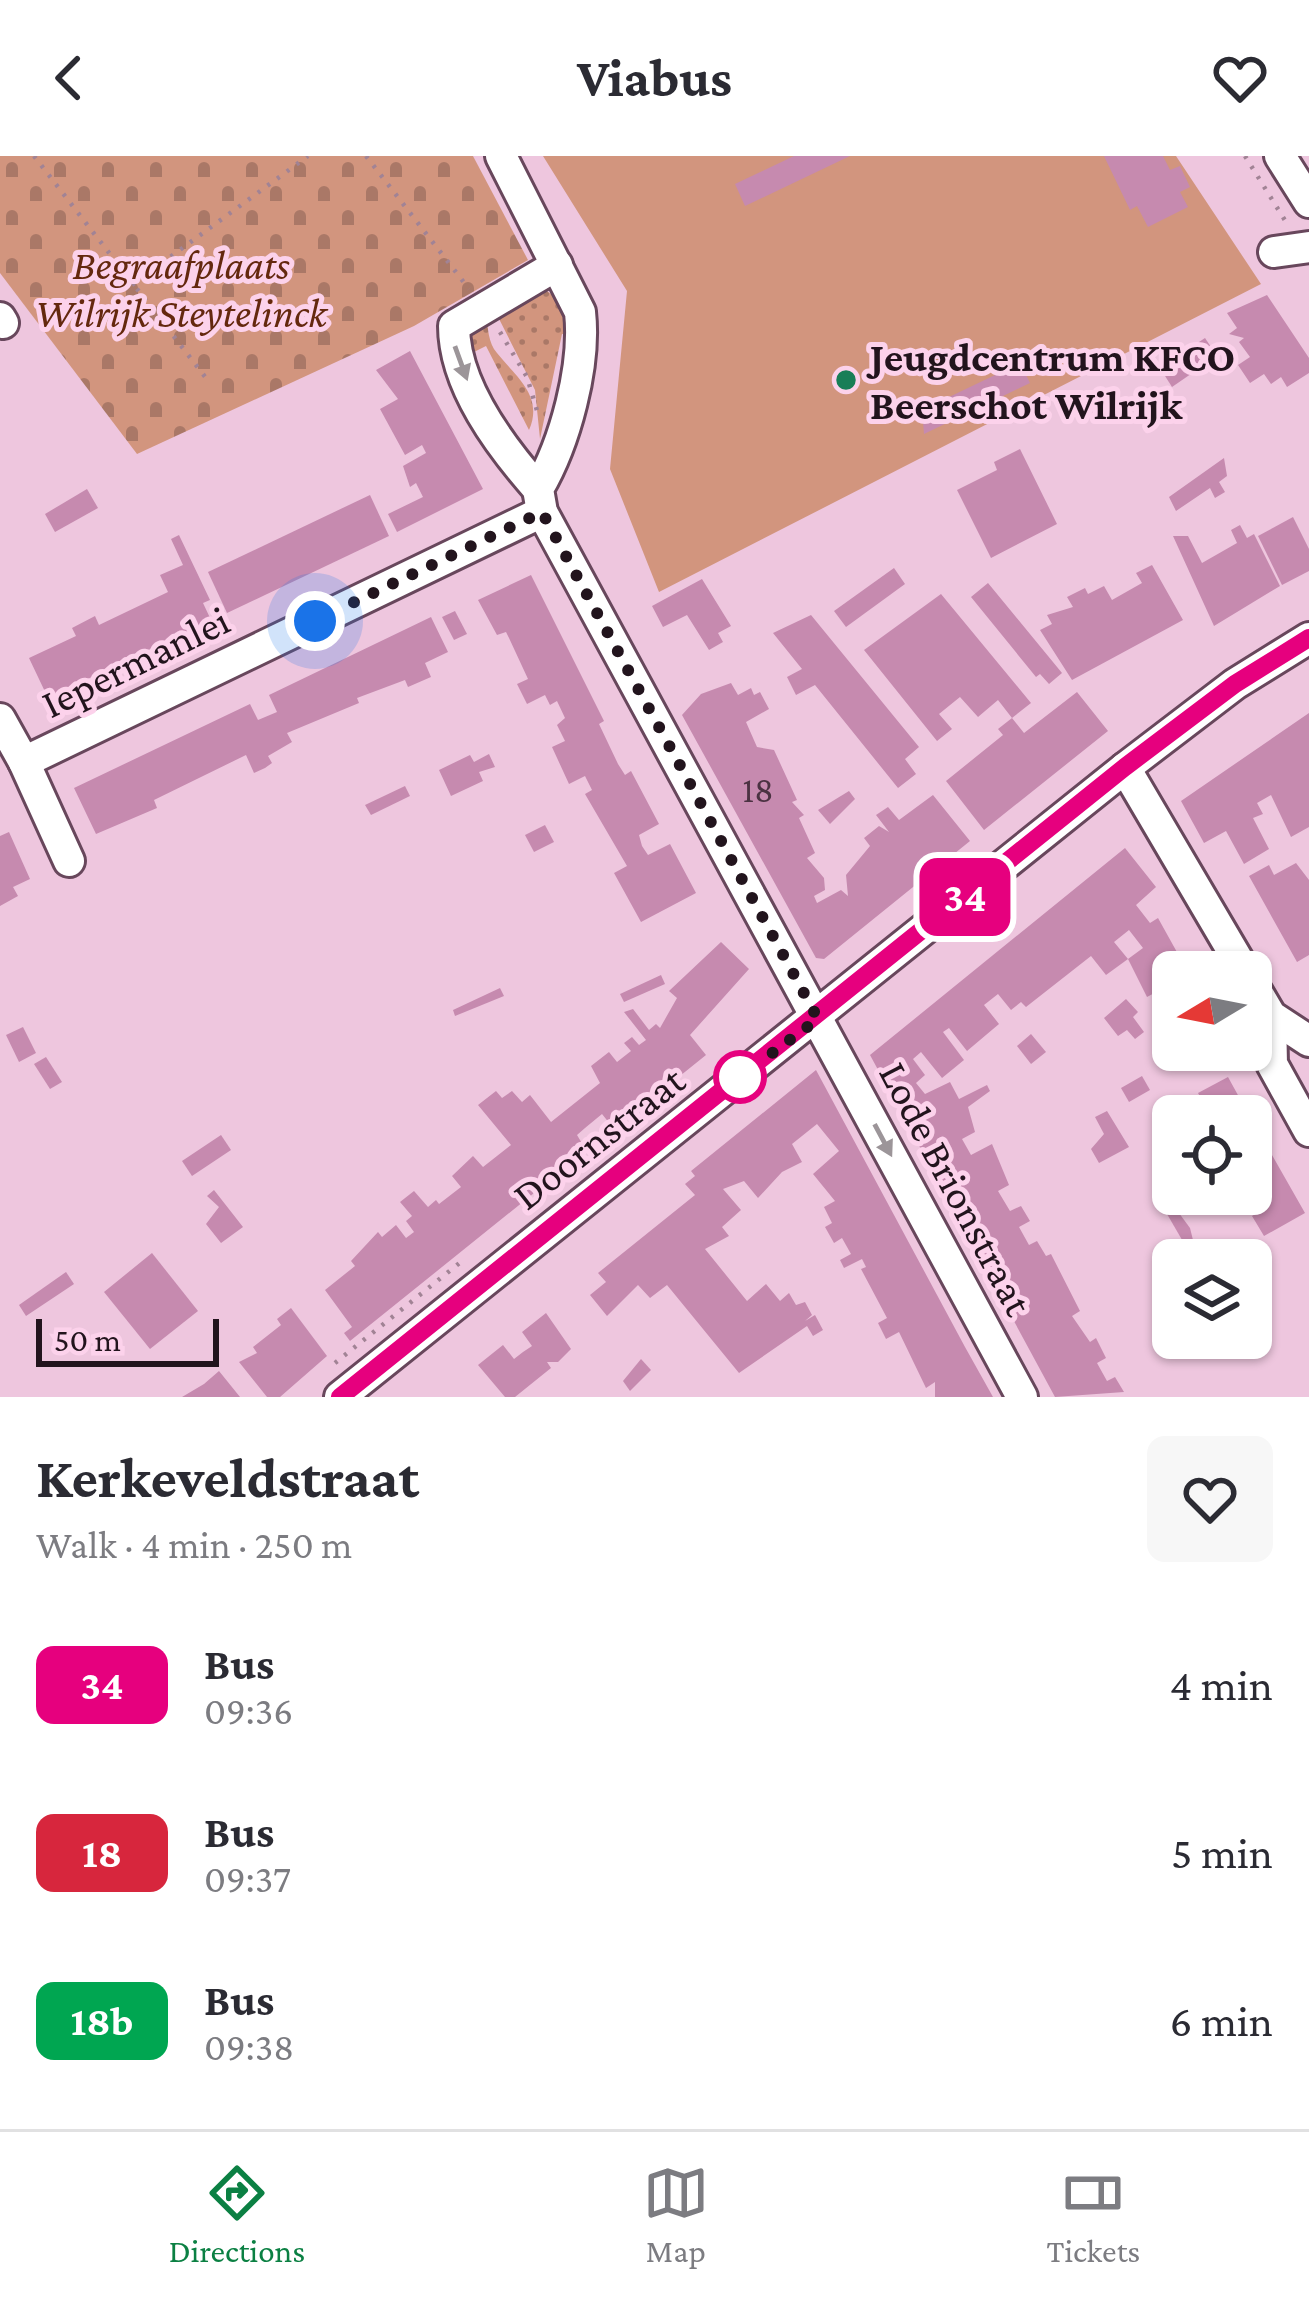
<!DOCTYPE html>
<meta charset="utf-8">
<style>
:root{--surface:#fff;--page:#f7f7f7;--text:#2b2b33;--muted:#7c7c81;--line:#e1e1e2;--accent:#0b8043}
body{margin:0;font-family:"Crimson Pro",serif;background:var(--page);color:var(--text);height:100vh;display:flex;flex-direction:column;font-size:45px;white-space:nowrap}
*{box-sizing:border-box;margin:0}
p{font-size:39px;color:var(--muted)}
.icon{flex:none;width:66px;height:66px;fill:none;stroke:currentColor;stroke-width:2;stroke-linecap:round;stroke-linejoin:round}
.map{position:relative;height:1241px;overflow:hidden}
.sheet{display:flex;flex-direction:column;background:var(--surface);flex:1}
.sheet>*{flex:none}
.badge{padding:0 24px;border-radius:18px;font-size:42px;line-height:78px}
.needle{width:78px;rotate:260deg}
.tools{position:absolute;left:1152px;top:795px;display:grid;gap:24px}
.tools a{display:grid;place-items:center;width:120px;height:120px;border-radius:18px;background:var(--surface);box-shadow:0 3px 9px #0004;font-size:60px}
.scale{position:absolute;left:36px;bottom:30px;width:183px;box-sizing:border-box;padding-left:12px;border:6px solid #22141d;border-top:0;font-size:33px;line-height:42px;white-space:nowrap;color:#22141d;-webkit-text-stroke:9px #fcd2eb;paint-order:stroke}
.you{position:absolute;width:60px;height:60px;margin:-30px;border:9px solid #fff;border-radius:50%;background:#1a73e8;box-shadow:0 0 0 18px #1a73e833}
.map>.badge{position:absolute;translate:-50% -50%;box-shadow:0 0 0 6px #fff}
.round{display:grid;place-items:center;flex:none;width:126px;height:126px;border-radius:18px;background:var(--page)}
.summary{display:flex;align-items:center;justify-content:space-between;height:204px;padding:0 36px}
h1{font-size:57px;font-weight:700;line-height:90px}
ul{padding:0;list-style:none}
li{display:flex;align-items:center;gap:36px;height:168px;padding:0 36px}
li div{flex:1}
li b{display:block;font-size:45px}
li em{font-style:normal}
li .badge{min-width:132px;font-weight:700;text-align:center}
header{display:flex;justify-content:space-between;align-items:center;height:156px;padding:0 36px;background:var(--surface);font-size:54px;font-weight:700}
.tabs{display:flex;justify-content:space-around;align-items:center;height:168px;border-top:3px solid var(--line);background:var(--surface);font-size:33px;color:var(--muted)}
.tabs a{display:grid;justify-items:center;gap:6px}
.tabs .selected{color:var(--accent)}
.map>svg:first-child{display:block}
.grass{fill:url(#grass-dots)}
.cemetery{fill:url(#cemetery-stones)}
.pitch{fill:#d2957e}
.building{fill:#c68aaf}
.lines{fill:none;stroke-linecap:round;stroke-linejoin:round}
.minor-casing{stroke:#68475c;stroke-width:36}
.path{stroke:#a18395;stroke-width:4.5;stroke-dasharray:3 9;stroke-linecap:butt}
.minor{stroke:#fff;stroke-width:30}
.oneway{fill:#9c9599}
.line-casing{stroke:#fff;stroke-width:27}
.line{stroke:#e6007e;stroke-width:18}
.walk{stroke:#22141d;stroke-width:12;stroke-dasharray:0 21.6}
.poi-dot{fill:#197e57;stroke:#fcd2eb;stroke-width:4.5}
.stop-dot{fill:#fff;stroke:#e6007e;stroke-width:6}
.labels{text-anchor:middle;stroke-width:10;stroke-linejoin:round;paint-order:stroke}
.number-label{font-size:36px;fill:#4b3242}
.park-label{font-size:42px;font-style:italic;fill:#64280e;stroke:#fcd2eb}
.poi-label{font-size:42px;font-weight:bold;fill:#22141d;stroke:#fcd2eb;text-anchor:start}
.street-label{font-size:42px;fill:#22141d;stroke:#fcd2eb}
</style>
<header><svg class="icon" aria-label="back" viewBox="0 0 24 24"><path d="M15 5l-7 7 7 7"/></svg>Viabus<svg class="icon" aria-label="heart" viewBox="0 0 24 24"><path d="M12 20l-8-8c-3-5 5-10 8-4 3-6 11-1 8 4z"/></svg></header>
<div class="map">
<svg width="1309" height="1241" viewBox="0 0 1309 1241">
<defs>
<pattern id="grass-dots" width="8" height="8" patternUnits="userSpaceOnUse" patternTransform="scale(3)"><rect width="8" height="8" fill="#d2957e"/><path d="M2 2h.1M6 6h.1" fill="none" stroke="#aa7867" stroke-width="1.8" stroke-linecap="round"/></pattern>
<pattern id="cemetery-stones" width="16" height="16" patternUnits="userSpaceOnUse" patternTransform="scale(3)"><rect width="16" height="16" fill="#d2957e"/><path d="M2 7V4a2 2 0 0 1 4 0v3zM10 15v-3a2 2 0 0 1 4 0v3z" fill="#aa7867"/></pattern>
</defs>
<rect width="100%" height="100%" fill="#eec6de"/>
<g class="grass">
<polygon points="541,131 567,149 569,179 562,178 540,283 535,234 494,153"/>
<path d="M486,158C488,171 488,187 497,197C516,221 544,240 529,274L486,190L466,200L465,180Z"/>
</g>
<polygon class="cemetery" points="0,0 473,0 528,104 414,170 137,298 0,117"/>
<polygon class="pitch" points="543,0 1176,0 1261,128 659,436 610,313 627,135"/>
<g class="building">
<polygon points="794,0 850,0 745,50 735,28"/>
<polygon points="1104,0 1163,0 1170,14 1180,10 1190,31 1180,36 1188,51 1148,71 1137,50 1130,54"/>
<polygon points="1267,139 1309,202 1309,217 1287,231 1281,221 1271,228 1264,218 1250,227 1238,209 1250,201 1239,186 1244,182 1229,178 1237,172 1227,157"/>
<polygon points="1205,182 1217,200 1172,231 1160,212"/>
<polygon points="410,195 483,333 397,376 388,358 423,341 416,327 410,331 403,310 426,297 422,289 405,299 380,253 398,243 376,214"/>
<polygon points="1020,207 1030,227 924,278 922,254"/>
<polygon points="1020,293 1057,368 991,402 957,334 997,314 994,306"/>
<polygon points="1224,302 1227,320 1219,326 1225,336 1215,342 1210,332 1176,355 1169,341"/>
<polygon points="87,333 98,352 55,376 45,358"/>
<polygon points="370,339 389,380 227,457 208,416"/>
<polygon points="1293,361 1309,393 1309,415 1282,429 1258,380"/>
<polygon points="1240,369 1247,382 1254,378 1280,430 1214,470 1173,380 1188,380 1202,407 1237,387 1231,374"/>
<polygon points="179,379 210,444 203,447 211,464 48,542 29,502 76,480 72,472 95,460 99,469 168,436 160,419 183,409 171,383"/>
<polygon points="1152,409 1183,464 1072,524 1040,474 1052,468 1047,459 1073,451 1067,441 1085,432 1088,438 1104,430 1112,444 1142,427 1136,417"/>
<polygon points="894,412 905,428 846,471 834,455"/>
<polygon points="531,419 604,565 599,568 618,608 625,619 631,615 659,668 639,679 642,690 648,699 670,688 696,737 641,766 614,717 627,710 585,638 592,634 585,620 569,628 552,591 565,585 557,569 565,562 557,545 550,549 545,539 527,548 517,528 528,523 509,482 506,476 497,479 478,444"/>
<polygon points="702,423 731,470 718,477 723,486 709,494 687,459 663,471 652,450"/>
<polygon points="988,427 1062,517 1049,528 1040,518 1036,521 971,441"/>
<polygon points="941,438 1031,547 1012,562 998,544 978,561 960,541 939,558 952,573 937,585 864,494"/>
<polygon points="455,455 467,478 454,484 442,461"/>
<polygon points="811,459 919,591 905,603 916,618 898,632 815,529 796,539 787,521 802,513 773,477"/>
<polygon points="431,461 448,496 425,507 431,521 408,531 405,524 357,542 359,547 287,577 292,586 268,600 272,607 265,612 254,617 246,599 154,644 157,652 96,678 74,632 250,548 258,564 277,556 269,539"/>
<polygon points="731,527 738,539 751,532 754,539 760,536 769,553 746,566 757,591 774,594 797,644 792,646 804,659 799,662 815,697 807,702 824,722 825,734 814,740 817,747 841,734 848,740 846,719 870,690 864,682 879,670 889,676 876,659 888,651 899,664 933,639 970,685 824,803 816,802 682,559 701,538"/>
<polygon points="1077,536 1108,575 984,674 946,625 1003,579 998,573 1012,562 1024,577"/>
<polygon points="1309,557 1309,671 1291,681 1271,639 1257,647 1263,658 1253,662 1269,693 1244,708 1226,675 1204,687 1181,645"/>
<polygon points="489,598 495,611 479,616 483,625 451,640 439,614 470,599 474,606"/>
<polygon points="405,630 410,640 371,659 365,649"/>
<polygon points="849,635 855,643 830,668 818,654"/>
<polygon points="545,669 554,686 534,696 525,679"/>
<polygon points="9,676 30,723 13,731 18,740 0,750 0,680"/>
<polygon points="1125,692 1156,731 1136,749 1150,767 1158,762 1188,816 1173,816 1173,827 1147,841 1128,803 1143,792 1129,774 1114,786 1128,803 1106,819 1091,800 1026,851 1021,846 1011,854 998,838 984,849 999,868 967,895 949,872 943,876 964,904 942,922 921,896 913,903 925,919 916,927 925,938 950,926 959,943 987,929 990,935 968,951 975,976 962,983 971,999 992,988 1009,1029 998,1035 1010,1055 1021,1050 1030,1065 1019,1071 1029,1089 1037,1085 1046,1100 1051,1098 1080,1155 1072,1160 1090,1186 1096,1182 1106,1202 1097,1207 1107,1225 1115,1221 1124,1236 1055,1241 870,899"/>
<polygon points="1296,707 1309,724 1309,799 1297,806 1249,720 1269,709 1274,719"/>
<polygon points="721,786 749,813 690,879 706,899 614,973 602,958 585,972 577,979 583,989 575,995 580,1000 350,1185 344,1177 352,1171 325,1134 355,1110 351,1105 378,1076 382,1081 396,1069 406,1082 414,1076 406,1065 412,1060 400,1046 414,1035 428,1051 436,1044 439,1048 461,1031 452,1020 473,1000 483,1011 511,989 478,949 496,935 502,942 512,935 522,946 530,939 551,966 600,927 591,910 609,896 617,906 631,895 624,887 632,881 639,889 646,884 624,856 633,853 649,874 656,868 660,872 677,842 669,835"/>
<polygon points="661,819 665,828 624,846 620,838"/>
<polygon points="500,832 504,840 455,860 453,854"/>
<polygon points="1126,843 1138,856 1133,861 1144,876 1135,883 1127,874 1118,880 1104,862"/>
<polygon points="23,871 36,897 19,906 6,879"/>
<polygon points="1031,878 1046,896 1031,908 1017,890"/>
<polygon points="46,901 62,926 50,933 34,908"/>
<polygon points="816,914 965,1191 993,1241 935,1241 935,1226 926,1232 899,1176 886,1183 878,1167 887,1162 861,1113 866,1111 862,1103 844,1112 840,1104 851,1098 842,1082 834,1087 825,1071 832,1067 824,1051 835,1045 813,1018 839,995 817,968 792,988 802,1006 782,1016 758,1042 744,1025 723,1033 741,1054 722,1071 729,1080 705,1093 747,1145 766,1128 780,1145 789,1137 796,1149 805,1146 812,1159 805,1165 815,1159 823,1174 813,1180 807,1170 739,1217 667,1129 650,1142 638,1129 607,1160 590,1139 606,1126 598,1117 695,1039 685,1028 695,1020 691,1015"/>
<polygon points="1142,920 1150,934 1129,946 1121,932"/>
<polygon points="1228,921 1239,941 1250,960 1211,960 1198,937"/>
<polygon points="1107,955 1129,991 1099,1007 1091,993 1104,978 1095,961"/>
<polygon points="1251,962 1305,1057 1264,1080 1252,1060 1260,1055 1251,1039"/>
<polygon points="221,979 231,994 192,1020 182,1005"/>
<polygon points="214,1034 243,1071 221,1087 206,1068 219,1051 207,1040"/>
<polygon points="1176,1053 1190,1072 1193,1084 1185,1089 1167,1058"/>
<polygon points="152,1097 198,1155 150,1193 104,1136"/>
<polygon points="66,1116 74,1128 26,1160 19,1149"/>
<polygon points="291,1152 327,1200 280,1241 267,1241 239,1206 257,1197 253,1191 281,1169 277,1163"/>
<polygon points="546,1157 571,1193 558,1206 547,1206 551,1212 515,1241 505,1241 478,1209 503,1189 514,1203 523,1196 532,1190 522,1176"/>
<polygon points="641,1203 651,1214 630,1235 623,1225"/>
<polygon points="219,1215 240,1241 182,1241 204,1228"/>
</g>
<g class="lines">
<g class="minor-casing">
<g id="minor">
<path d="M501,0L580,156C586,210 565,287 538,333L542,356L1022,1241"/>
<polyline points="1280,0 1309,46"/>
<polyline points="1274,96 1309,91"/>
<polyline points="0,162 3,167"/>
<path d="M538,333C500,290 454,229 454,170L557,109"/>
<polyline points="0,563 24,606 542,356"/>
<polyline points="24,606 69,705"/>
<polyline points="1125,612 1245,816"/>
<polyline points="1251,826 1271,860 1309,885"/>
<polyline points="1271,860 1272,908 1309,975"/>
<polyline points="340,1241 1125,612 1235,528 1309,482"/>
</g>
</g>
<g class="path">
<polyline points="34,0 206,222"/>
<polyline points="366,0 469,133"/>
<polyline points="1245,0 1286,66"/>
<polyline points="132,129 308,0"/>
<polyline points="500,176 527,221 538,258"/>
<polyline points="335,1207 462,1105"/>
</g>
<use href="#minor" class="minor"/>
</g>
<defs><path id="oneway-solid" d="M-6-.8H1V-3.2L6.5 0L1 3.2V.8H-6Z" transform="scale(3)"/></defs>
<g class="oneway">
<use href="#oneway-solid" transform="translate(461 207) rotate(70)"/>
<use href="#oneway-solid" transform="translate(883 984) rotate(62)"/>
</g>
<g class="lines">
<g class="line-casing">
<polyline id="line" points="340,1241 1125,611 1235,528 1309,482"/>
</g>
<use href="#line" class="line"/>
<polyline class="walk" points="315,465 542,356 818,863 740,921"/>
</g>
<circle class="poi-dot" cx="846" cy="224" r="12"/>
<circle class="stop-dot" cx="740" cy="921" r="24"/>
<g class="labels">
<g class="number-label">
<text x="758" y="646">18</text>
</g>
<g class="park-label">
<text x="181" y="123">Begraafplaats<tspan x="181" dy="48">Wilrijk Steytelinck</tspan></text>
</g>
<g class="poi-label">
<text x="870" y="215">Jeugdcentrum KFCO<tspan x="870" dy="48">Beerschot Wilrijk</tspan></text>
</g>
<g class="street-label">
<text transform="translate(135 505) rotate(-26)" y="15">Iepermanlei</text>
<text transform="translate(598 981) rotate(-38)" y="15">Doornstraat</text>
<text transform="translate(957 1032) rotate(62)" y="15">Lode Brionstraat</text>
</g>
</g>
</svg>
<div class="tools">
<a><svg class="needle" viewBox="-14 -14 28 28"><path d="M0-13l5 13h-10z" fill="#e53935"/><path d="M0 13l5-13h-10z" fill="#7c7c81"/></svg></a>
<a><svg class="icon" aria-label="locate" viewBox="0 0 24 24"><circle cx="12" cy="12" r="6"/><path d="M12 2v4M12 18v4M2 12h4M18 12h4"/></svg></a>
<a><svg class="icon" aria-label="layers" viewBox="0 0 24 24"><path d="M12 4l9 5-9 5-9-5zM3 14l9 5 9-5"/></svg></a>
</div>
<div class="scale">50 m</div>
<div class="you" style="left:315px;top:465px"></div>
<b class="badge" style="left:965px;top:741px;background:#e6007e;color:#fff">34</b>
</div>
<section class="sheet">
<div class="summary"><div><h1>Kerkeveldstraat</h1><p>Walk · 4 min · 250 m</p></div><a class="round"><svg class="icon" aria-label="heart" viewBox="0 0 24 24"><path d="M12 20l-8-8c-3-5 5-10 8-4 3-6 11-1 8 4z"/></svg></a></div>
<ul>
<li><span class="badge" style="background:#e6007e;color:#fff">34</span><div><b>Bus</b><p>09:36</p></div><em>4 min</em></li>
<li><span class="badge" style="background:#d7263d;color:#fff">18</span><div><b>Bus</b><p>09:37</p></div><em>5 min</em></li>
<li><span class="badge" style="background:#00a651;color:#fff">18b</span><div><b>Bus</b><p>09:38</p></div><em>6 min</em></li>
</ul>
</section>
<nav class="tabs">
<a class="selected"><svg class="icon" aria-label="directions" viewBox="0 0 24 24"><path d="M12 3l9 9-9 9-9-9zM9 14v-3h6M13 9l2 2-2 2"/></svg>Directions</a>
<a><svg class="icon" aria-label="map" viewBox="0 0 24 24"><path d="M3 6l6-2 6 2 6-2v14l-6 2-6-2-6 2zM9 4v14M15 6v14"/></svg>Map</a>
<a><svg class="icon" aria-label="tickets" viewBox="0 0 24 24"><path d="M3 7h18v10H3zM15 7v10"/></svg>Tickets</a>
</nav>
